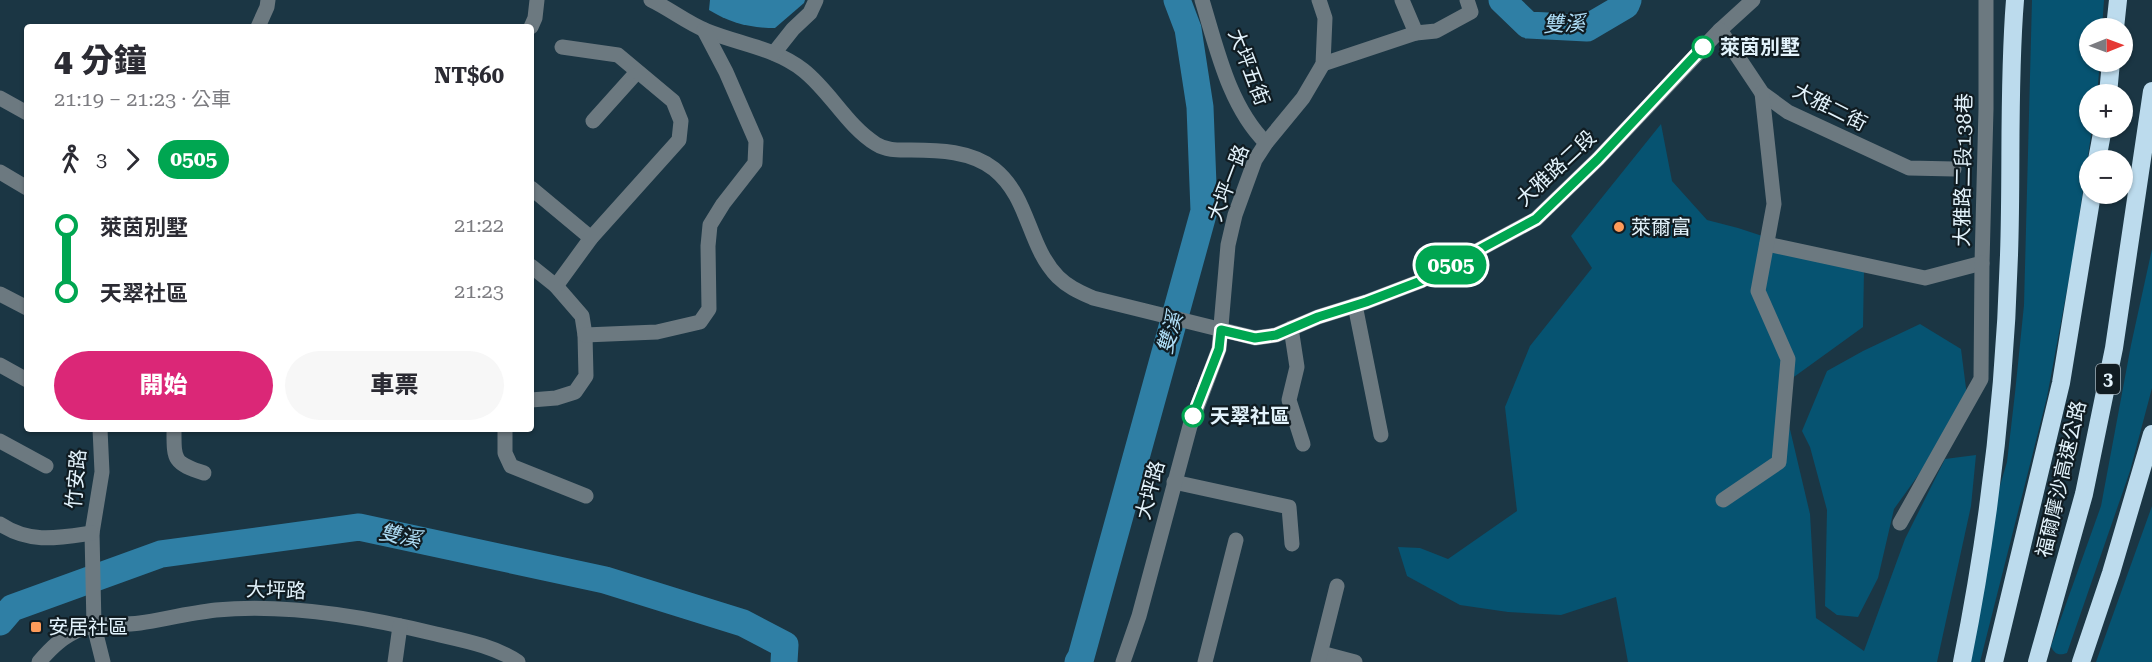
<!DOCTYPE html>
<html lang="zh-TW">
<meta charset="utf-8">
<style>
:root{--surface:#fff;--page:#f7f7f7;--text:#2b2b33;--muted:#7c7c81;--accent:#db2777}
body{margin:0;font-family:"Roboto Serif","Noto Sans TC",serif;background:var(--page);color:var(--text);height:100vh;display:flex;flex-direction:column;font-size:22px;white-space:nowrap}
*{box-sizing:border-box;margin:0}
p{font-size:20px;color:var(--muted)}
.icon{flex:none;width:33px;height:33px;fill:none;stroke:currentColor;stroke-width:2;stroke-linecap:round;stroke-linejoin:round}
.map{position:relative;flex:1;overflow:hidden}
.side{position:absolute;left:24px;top:24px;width:510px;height:408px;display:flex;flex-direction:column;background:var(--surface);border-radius:6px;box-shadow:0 2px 4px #0004}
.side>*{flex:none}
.badge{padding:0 12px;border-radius:20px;font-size:21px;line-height:39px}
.needle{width:39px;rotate:89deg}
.controls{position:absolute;left:2079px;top:18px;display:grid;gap:12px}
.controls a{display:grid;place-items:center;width:54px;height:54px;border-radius:50%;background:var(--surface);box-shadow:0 2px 4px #0004;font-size:30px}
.map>.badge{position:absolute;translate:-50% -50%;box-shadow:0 0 0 3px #fff}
.legs{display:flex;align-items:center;gap:9px;height:66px;padding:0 30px;font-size:20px}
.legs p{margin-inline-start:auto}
.head{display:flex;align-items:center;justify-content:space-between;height:102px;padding:0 30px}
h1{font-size:33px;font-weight:800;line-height:45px}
.primary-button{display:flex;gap:12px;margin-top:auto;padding:12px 30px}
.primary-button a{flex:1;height:69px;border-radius:36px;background:var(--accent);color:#fff;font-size:24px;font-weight:800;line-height:69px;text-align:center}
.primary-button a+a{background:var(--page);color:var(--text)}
ul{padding:0 30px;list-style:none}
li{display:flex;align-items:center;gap:21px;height:66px;font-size:22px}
li i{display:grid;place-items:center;width:9px;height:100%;margin:0 8px;background:currentColor}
li i::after{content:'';width:15px;height:15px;margin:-8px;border:4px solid;border-radius:50%;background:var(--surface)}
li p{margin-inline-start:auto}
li:first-child i{background:linear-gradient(#0000 50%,currentColor 0)}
li:last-child i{background:linear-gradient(currentColor 50%,#0000 0)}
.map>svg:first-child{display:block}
.green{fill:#065371}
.water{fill:#2f7fa5}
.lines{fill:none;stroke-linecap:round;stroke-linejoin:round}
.river{stroke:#2f7fa5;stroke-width:27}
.minor{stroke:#6c7980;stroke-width:15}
.highway{stroke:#bcdbed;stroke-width:18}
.line-1-casing{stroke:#fff;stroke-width:14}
.line-1{stroke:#00a651;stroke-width:9}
.stop-1-dot{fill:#fff;stroke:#00a651;stroke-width:3}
.poi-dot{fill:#fe9b59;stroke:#101c22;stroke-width:2}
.labels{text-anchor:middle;stroke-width:4.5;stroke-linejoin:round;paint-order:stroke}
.shield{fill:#101c22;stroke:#a4b2bb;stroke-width:1.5}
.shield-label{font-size:18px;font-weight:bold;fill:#e3f3fc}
.stop-label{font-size:20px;font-weight:bold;fill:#e3f3fc;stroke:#101c22;text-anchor:start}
.street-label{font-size:20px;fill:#e3f3fc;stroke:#101c22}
.poi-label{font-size:20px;fill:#e3f3fc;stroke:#101c22;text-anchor:start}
.water-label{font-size:21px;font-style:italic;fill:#aeddf6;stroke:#101c22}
</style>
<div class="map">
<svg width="2152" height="662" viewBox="0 0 2152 662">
<rect width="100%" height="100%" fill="#1b3644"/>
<g class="green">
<polygon points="2032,0 2104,0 2102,28 2090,28 2090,62 2100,62 2097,94 2090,94 2090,128 2092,128 2074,252 2047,397 1980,662 1961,662 1996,499 2007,462 2015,393 2024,305"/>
<polygon points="1661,124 1672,181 1707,220 1738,228 1864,269 1863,327 1780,387 1810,514 1816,618 1864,651 1905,539 1945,459 1976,455 1971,506 1937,662 1628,662 1616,597 1561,615 1508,612 1460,605 1407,576 1398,547 1420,548 1448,559 1517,511 1505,407 1530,346 1592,268 1571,236"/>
<path d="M2152,249V388L2130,471L2067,653C2059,656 2054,654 2051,646L2101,506L2131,345Z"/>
<polygon points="1920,324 1961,349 1967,396 1970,403 1894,509 1878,578 1858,617 1837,615 1825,606 1827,510 1810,447 1802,431 1827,371 1863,351"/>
<polygon points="2152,506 2152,662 2096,662"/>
</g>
<path class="water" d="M710,0H805L804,3L775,28C750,28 730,23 709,10Z"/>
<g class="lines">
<g class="river">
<polyline points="1502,0 1528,25 1587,28 1626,5 1628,0"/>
<polyline points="0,622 12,608 161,554 359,527 605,580 743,623 785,645 784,662"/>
<polyline points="1078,662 1081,657 1204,211 1200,107 1188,29 1177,0"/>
</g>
<g class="minor">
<path d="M651,0C670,9 687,23 707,31C739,44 775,48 803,70C830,91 847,126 876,144C887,151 899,150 911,150C939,150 971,151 994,169C1030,198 1027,245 1058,277C1068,287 1080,292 1093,298L1255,338L1276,335L1318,317L1366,302L1421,281L1536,219L1598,159L1720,30L1753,0"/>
<path d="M1202,0C1217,49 1229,106 1266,143"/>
<polyline points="258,27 267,7 268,0"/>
<polyline points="531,27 535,18 537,0"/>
<polyline points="1720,30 1762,93 1788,112 1909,168 1954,169"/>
<polyline points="1416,33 1436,31 1471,12 1467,0"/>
<polyline points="774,53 793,29 810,13 816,0"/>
<polyline points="1323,64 1416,33 1402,0"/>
<polyline points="0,98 27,113"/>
<polyline points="593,121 637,72"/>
<polyline points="0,172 27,188"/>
<polyline points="531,188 591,238"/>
<polyline points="1767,244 1925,278 1982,263 1986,109 1986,0"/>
<polyline points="531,266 556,286 582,316 585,335 586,376 575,392 556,398 531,400"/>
<polyline points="556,286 591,238 679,140 681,121 673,101 618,55 562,47"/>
<polyline points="0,294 27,308"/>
<polyline points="1355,305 1381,435"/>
<polyline points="1291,328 1297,367 1289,400 1303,444"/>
<polyline points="585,335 657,332 700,322 709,309 708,246 710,225 723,204 755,163 756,141 726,72 704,30"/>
<polyline points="0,365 27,380"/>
<polyline points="100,429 102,472 92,533 94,626 103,662"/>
<path d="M174,429C174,460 173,463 204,473"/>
<polyline points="505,429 505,453 511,466 586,496"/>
<polyline points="0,441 46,466"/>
<polyline points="1174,482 1289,507 1292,544"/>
<polyline points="1723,500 1779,462 1788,359 1758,291 1774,204 1762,93"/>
<polyline points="1900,523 1981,379 1982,263"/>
<path d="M0,524C30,544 58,538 92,533"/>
<polyline points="1321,653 1355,662"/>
<path d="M39,662C51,648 63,636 81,629C99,622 121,626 140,623C165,619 190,613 216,610C287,603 367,617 436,634C462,640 495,646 518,662"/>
<polyline points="395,662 400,626"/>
<polyline points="1123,662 1139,616 1190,426 1219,349 1228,245 1235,215 1255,160 1266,143 1303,98 1323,64 1325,18 1319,0"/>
<polyline points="1205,662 1236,540"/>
<polyline points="1318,662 1337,586"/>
</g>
<g class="highway">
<polyline points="2115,28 2118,0"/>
<polyline points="2108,94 2111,62"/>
<polyline points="2097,160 2103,128"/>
<path d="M1962,662C1989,528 2005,392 2009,255C2012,170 2008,85 2015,0"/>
<polyline points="1994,662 2061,383 2092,194"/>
<polyline points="2037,662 2084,494 2114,348 2152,91"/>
<polyline points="2081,662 2111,573 2152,434"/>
</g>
</g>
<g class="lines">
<g class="line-1-casing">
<polyline id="line-1" points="1193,416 1219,349 1221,330 1255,338 1276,335 1318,317 1366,302 1421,281 1536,219 1598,159 1703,47"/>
</g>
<use href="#line-1" class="line-1"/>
</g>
<g class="stop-1-dot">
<circle cx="1703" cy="47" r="10"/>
<circle cx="1193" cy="416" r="10"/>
</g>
<g class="poi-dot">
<circle cx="1619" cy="227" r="6"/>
<rect x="30" y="621" width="12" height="12" rx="3"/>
</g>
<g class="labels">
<rect class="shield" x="2096" y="364" width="24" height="30" rx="4.5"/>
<g class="shield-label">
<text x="2108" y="385">3</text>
</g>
<g class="stop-label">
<text x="1720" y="54">萊茵別墅</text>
<text x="1210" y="423">天翠社區</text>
</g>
<g class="street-label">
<text transform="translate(1249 67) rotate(69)" y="7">大坪五街</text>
<text transform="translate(1830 107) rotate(27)" y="7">大雅二街</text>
<text transform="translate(1556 168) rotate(-43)" y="7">大雅路二段</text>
<text transform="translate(1963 170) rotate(-89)" y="7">大雅路二段138巷</text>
<text transform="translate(1228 183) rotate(-69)" y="7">大坪一路</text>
<text transform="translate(76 479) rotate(-85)" y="7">竹安路</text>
<text transform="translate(2061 479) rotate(-77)" y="7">福爾摩沙高速公路</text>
<text transform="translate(1150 490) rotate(-75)" y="7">大坪路</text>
<text transform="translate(276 590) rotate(2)" y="7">大坪路</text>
</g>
<g class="poi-label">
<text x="1631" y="234">萊爾富</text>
<text x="48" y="634">安居社區</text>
</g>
<g class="water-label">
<text transform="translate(1564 24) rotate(-2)" y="7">雙溪</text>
<text transform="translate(1170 333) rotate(-74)" y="7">雙溪</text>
<text transform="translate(400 536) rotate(12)" y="7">雙溪</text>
</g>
</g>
</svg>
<div class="controls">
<a><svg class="needle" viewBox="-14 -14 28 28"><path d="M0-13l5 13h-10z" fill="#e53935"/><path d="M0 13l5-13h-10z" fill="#7c7c81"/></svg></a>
<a>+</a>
<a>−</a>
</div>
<b class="badge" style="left:1451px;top:265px;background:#00a651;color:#fff">0505</b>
<section class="side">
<div class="head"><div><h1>4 分鐘</h1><p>21:19 – 21:23 · 公車</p></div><b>NT$60</b></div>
<div class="legs"><svg class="icon" aria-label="walk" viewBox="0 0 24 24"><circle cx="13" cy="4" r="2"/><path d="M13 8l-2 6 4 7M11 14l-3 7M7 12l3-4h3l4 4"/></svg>3<svg class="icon" aria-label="forward" viewBox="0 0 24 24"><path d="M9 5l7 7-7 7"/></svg><b class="badge" style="background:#00a651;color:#fff">0505</b></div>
<ul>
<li><i style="color:#00a651"></i><b>萊茵別墅</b><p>21:22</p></li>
<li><i style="color:#00a651"></i><b>天翠社區</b><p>21:23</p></li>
</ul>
<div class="primary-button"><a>開始</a><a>車票</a></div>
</section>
</div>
